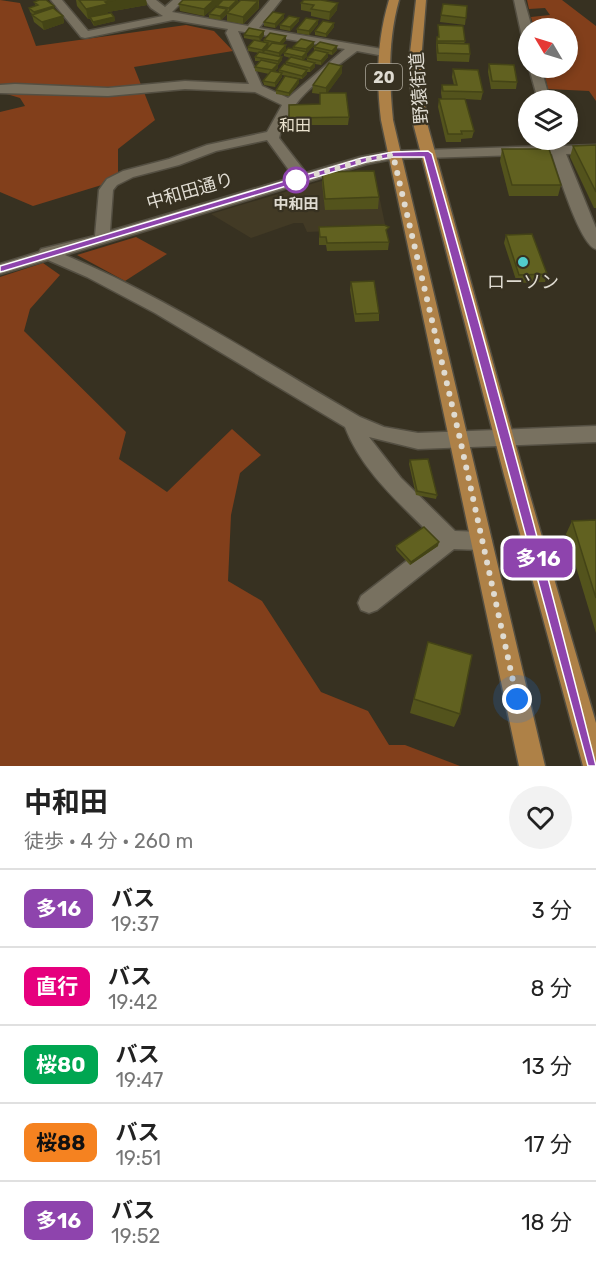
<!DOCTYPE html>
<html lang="ja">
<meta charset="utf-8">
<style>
:root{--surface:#fff;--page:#f2f2f2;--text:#222;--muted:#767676;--line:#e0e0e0}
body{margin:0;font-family:Rubik,"Noto Sans JP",sans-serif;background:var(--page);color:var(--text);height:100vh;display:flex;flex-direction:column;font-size:22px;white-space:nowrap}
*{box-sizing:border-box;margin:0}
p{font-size:20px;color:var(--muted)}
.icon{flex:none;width:33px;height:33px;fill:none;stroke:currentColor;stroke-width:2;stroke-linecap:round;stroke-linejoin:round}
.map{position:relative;height:766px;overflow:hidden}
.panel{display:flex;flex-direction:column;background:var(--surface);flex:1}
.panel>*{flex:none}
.badge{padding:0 12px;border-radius:9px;font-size:21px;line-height:39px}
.needle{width:39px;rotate:308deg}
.fabs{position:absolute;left:518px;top:18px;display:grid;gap:12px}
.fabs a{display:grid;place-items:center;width:60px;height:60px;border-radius:50%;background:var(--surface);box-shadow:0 3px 9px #0003;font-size:30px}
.you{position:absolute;width:30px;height:30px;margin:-15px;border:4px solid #fff;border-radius:50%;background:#1a73e8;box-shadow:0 0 0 9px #1a73e833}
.map>.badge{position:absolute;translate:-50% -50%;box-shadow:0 0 0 3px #fff}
.round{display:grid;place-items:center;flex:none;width:63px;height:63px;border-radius:32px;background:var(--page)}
.overview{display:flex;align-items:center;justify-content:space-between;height:102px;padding:0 24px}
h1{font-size:28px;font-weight:700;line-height:45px}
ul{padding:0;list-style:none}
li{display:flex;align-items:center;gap:18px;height:78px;padding:0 24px;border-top:2px solid var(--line)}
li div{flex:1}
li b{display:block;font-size:22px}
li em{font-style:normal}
li .badge{min-width:66px;font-weight:700;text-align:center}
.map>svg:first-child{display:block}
.built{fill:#423a25}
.green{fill:#823f1b}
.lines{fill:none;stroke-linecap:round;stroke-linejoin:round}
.minor-casing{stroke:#544f42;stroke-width:3}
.major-casing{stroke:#544f42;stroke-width:3}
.minor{fill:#787160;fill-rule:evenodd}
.major{fill:#ae8147;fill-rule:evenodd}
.wall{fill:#53531c}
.shaded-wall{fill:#444416}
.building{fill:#616120;stroke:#444416;stroke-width:1.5}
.line{fill:#8e44ad;stroke:#fff;stroke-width:1.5}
.walk{stroke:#dfdbd1;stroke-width:6;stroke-dasharray:0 10.8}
.stop-dot{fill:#fff;stroke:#8e44ad;stroke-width:3}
.poi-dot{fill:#52cdcc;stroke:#373121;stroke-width:2}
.labels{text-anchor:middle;stroke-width:4.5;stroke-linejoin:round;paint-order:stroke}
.far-stop-label{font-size:15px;font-weight:bold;fill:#dfdbd1;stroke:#373121}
.shield{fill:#373121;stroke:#ada89c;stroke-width:1.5}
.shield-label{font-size:16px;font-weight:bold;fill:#dfdbd1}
.far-neighbourhood-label{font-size:16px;fill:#eae2ce;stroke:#373121}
.street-label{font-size:18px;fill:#dfdbd1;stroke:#373121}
.poi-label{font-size:18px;fill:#dfdbd1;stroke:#373121}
</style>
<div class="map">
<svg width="596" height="766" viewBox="0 0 596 766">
<rect width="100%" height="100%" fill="#373121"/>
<polygon class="built" points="358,170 375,176 386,229 307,232 303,223 294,223 251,238 211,214"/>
<g class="green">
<polygon points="0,0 20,3 36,46 186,25 214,31 233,51 134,67 155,120 118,149 118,180 33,206 0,192 0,112 25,106 20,98 0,92"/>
<polygon points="527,0 562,0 596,26 596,101 589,91 548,89 543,68 567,68 567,28 534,28 531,17 550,15 545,8 529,9"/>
<polygon points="136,237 167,254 125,281 77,255"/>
<polygon points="43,263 60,275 30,309 24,331 126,432 119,459 167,492 232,429 261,455 240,473 231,515 228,581 262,601 321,692 368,711 389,745 405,745 460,766 0,766 0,277"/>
</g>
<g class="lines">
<g class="minor-casing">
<g id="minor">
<path d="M51,0H62L88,31L163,16L151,8L145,0H156L165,7L173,0H184L172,12L248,26L270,0H281L259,28L388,50L390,52L384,56L357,51C328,73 287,100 279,138L306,173L360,157L393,151L549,146L548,140H560L563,146L596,145V153L566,154L596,228V249C580,245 558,172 552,154L393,159L367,164L65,255C168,298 263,361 360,417L384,427L418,433L596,426V442L418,449L369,437L401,478L455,531L481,532L488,534L492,541L488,548L481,550L454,549L377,610L369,613L361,610L358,603L361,596L435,539C402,505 362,472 345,427L155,313L87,277L48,260L0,274V264L39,252L41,249L95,236L99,190L107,179L123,171L169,159L207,145L267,132L282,105L255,92L185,89L108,96L0,93V85L15,84L108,88L185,81L249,84L226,33L228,29L173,20L85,38L81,37ZM238,31L251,33L345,49L288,98L262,86ZM267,140L294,177L110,231L113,190L117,185L133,177L179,165L216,151Z"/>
<polygon points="514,0 524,0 532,28 528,28 528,40 522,37"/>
<polygon points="529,68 541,68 550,100 538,100"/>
</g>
</g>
<g class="major-casing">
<g id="major">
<path d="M389,0H399C388,40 389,79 393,120L545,766H519L381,120C376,79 377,40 389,0Z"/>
<polygon points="416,0 426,0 421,62 427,123 524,475 596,723 596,766 583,766 504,475 413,123 409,62"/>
</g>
</g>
<use href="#minor" class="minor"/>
<use href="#major" class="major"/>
</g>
<g class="wall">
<polygon points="76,0 146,0 147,5 108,12 108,13 114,17 115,21 94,26 90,19 88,19 77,6"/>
<polygon points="223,0 238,0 238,2 241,0 259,0 259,8 243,24 227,21 227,14 221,20 209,18 209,14 217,7 217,6"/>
<polygon points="223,0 204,16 180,11 179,4"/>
<polygon points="34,2 54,6 54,9 63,16 64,23 44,30 34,22 32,15 33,15 30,12 29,8 36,6"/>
<polygon points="301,3 337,10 329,20 311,16 311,12 301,10"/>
<polygon points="467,6 465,25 440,22 441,15"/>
<polygon points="284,18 275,28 264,26 264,22"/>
<polygon points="318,20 318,24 309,35 297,33 297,29"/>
<polygon points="299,21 290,31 280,29 280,25"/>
<polygon points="438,25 465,41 464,44 470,54 469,62 437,61 436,44 437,37 438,37"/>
<polygon points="334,27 326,37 315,35 315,31"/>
<polygon points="264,31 264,35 260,41 264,42 264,40 286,40 282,45 286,45 286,49 280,56 282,57 282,60 278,65 278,68 274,72 279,73 279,70 286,65 286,62 290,58 284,56 284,53 293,49 293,47 314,42 314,45 307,53 307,56 303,60 307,61 307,58 314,51 314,47 337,46 337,50 332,55 328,54 328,57 321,65 315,64 315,67 310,72 307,72 307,74 302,79 282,75 282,77 275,87 264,85 263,81 269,74 255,71 255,67 260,61 255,61 255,57 259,53 248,51 248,47 254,40 244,38 244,35"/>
<polygon points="489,64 517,82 516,89 491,89 488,72"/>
<polygon points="453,69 483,92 481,100 465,99 474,131 472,138 461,139 461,142 446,142 438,107 439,99 442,99 441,93 442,85 454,85 452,77"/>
<polygon points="342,73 327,93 349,117 348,125 289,125 289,105 320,104 320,94 312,93 313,85"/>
<polygon points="299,83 289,96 276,94 276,90"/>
<polygon points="596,145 596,208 594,208 570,157 573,146"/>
<polygon points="502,149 561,185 558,196 509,196 500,161"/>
<polygon points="322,172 379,197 378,209 325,210 322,183"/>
<polygon points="319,227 388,235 387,236 389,242 388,250 327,251 326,245 319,245"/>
<polygon points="506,235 547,274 545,282 517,283 504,243"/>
<polygon points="351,282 379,313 379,321 355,322 350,290"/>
<polygon points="410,460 437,495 436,499 416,495 409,464"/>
<polygon points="596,520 596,633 566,534 572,521"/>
<polygon points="396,546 438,546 410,565 396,550"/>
<polygon points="428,642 460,714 454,727 410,713"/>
</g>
<g class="shaded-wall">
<polygon points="115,0 146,0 147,5 108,12 108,14 88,19 86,9 105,2"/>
<polygon points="214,0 223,0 204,16 204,9"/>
<polygon points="237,0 238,0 239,3 229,12 229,8"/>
<polygon points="258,1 259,8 243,24 243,17"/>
<polygon points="338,3 337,10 329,20 330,12"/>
<polygon points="54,6 55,10 35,16 34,12"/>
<polygon points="227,9 228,13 221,20 220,16"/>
<polygon points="284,14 284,18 275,28 275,24"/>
<polygon points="63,16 64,23 44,30 42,22"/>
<polygon points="114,17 115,21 94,26 93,22"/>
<polygon points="299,18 299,21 290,31 290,27"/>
<polygon points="318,20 318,24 309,35 309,31"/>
<polygon points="334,23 334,27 326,37 326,34"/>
<polygon points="264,31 264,35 260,41 259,37"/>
<polygon points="286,36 286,40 281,46 280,43"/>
<polygon points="314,42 314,45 307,53 307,56 302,61 302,57 306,53 306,49"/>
<polygon points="268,43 269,47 263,53 262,50"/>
<polygon points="286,45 286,49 279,57 279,53"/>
<polygon points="337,46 337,50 332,55 332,51"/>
<polygon points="328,53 328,57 321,65 321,61"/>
<polygon points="282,57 282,60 278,65 278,61"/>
<polygon points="315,63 315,67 310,72 310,68"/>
<polygon points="278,64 278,68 272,74 272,70"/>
<polygon points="342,66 342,73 326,95 326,88"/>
<polygon points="307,70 307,74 302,79 302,76"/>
<polygon points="282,73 282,77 275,87 275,83"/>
<polygon points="299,79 299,83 289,96 289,93"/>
<polygon points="439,542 438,546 410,565 411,562"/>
</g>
<g class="building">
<polygon points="39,0 46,0 54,6 34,12 29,8 38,5 34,2"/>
<polygon points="79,0 115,0 105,2 107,4 86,9"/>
<polygon points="183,0 214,0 204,9 179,4"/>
<polygon points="223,0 237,0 229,8 217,6"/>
<polygon points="241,0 258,1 243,17 227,13"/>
<polygon points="304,0 321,0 338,3 330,12 311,9 314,5 301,3"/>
<polygon points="443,4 467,6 466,18 441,15"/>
<polygon points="216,7 227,9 220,16 209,14"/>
<polygon points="53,8 63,16 42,22 32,15"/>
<polygon points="273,12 284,14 275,24 264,22"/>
<polygon points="111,13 114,17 93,22 90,17"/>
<polygon points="289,16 299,18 290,27 280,25"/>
<polygon points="306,18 318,20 309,31 297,29"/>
<polygon points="323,21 334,23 326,34 315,31"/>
<polygon points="438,25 463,26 465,41 437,41 437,37 439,37"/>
<polygon points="249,28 264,31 259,37 244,35"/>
<polygon points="270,33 286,36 280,43 264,40"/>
<polygon points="301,39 314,42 306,49 293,47"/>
<polygon points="254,40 268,43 262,50 248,47"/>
<polygon points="320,42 337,46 332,51 314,47"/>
<polygon points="272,43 286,45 279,53 266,50"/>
<polygon points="437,43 469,44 470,54 438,53"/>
<polygon points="288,48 307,52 302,57 284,53"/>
<polygon points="315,50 328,53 321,61 307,58"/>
<polygon points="259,52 282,57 278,61 255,57"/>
<polygon points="291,57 315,63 310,68 286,62"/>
<polygon points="261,60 278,64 272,70 255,67"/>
<polygon points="329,63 342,66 326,88 313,85"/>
<polygon points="284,64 307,70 302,76 279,70"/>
<polygon points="489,64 514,65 517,82 492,81"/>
<polygon points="453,69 478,70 483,92 443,91 442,85 457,85"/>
<polygon points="271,71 282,73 275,83 263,81"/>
<polygon points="285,76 299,79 289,93 276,90"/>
<polygon points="320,93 346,93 349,117 289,118 289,105 320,104"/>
<polygon points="439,99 465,99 474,131 461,131 462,134 448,134"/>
<polygon points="596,145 596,192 573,146"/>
<polygon points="502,149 549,149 561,185 512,185"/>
<polygon points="374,171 379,197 325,199 322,172"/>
<polygon points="384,225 389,227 386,230 389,242 327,243 326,237 320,237 319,227"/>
<polygon points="532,234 547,274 519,275 506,235"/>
<polygon points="374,281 379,313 356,314 351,282"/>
<polygon points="428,459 437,495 417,491 410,460"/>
<polygon points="596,520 596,598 572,521"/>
<polygon points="424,527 439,542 411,562 396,546"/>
<polygon points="428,642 472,655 460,714 414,699"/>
</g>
<path class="line" d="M428,151L432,154C490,358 545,562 596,766H588C532,563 479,360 424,157H393L366,162L4,271L0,272V266L362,158L393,152Z"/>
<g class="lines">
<polyline class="walk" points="296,180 365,160 393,155 460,439 517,699"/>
</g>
<circle class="stop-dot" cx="296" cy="180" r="12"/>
<circle class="poi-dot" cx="523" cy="262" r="6"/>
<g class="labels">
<g class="far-stop-label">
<text x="296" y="209">中和田</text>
</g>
<rect class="shield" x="366" y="64" width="36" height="26" rx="4.5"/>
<g class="shield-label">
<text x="384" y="83">20</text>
</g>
<g class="far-neighbourhood-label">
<text x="295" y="131">和田</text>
</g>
<g class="street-label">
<text transform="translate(419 88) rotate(-94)" y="6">野猿街道</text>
<text transform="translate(190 191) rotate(-16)" y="6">中和田通り</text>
</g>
<g class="poi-label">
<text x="523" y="288">ローソン</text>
</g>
</g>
</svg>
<div class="fabs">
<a><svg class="needle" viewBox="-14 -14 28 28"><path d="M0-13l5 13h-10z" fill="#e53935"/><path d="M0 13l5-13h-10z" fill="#767676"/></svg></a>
<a><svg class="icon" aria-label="layers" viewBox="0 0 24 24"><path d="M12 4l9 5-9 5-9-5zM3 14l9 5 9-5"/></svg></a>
</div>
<div class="you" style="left:517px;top:699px"></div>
<b class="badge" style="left:538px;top:558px;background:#8e44ad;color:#fff">多16</b>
</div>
<section class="panel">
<div class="overview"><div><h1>中和田</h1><p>徒歩 · 4 分 · 260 m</p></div><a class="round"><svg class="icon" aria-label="heart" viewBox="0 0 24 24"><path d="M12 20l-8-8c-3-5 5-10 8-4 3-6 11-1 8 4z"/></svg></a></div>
<ul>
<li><span class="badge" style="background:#8e44ad;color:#fff">多16</span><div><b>バス</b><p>19:37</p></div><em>3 分</em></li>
<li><span class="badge" style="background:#e6007e;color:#fff">直行</span><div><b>バス</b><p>19:42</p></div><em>8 分</em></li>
<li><span class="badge" style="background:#00a651;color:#fff">桜80</span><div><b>バス</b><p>19:47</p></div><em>13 分</em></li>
<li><span class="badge" style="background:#f58220;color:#111">桜88</span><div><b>バス</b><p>19:51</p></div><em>17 分</em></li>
<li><span class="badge" style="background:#8e44ad;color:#fff">多16</span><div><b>バス</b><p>19:52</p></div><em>18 分</em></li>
</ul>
</section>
